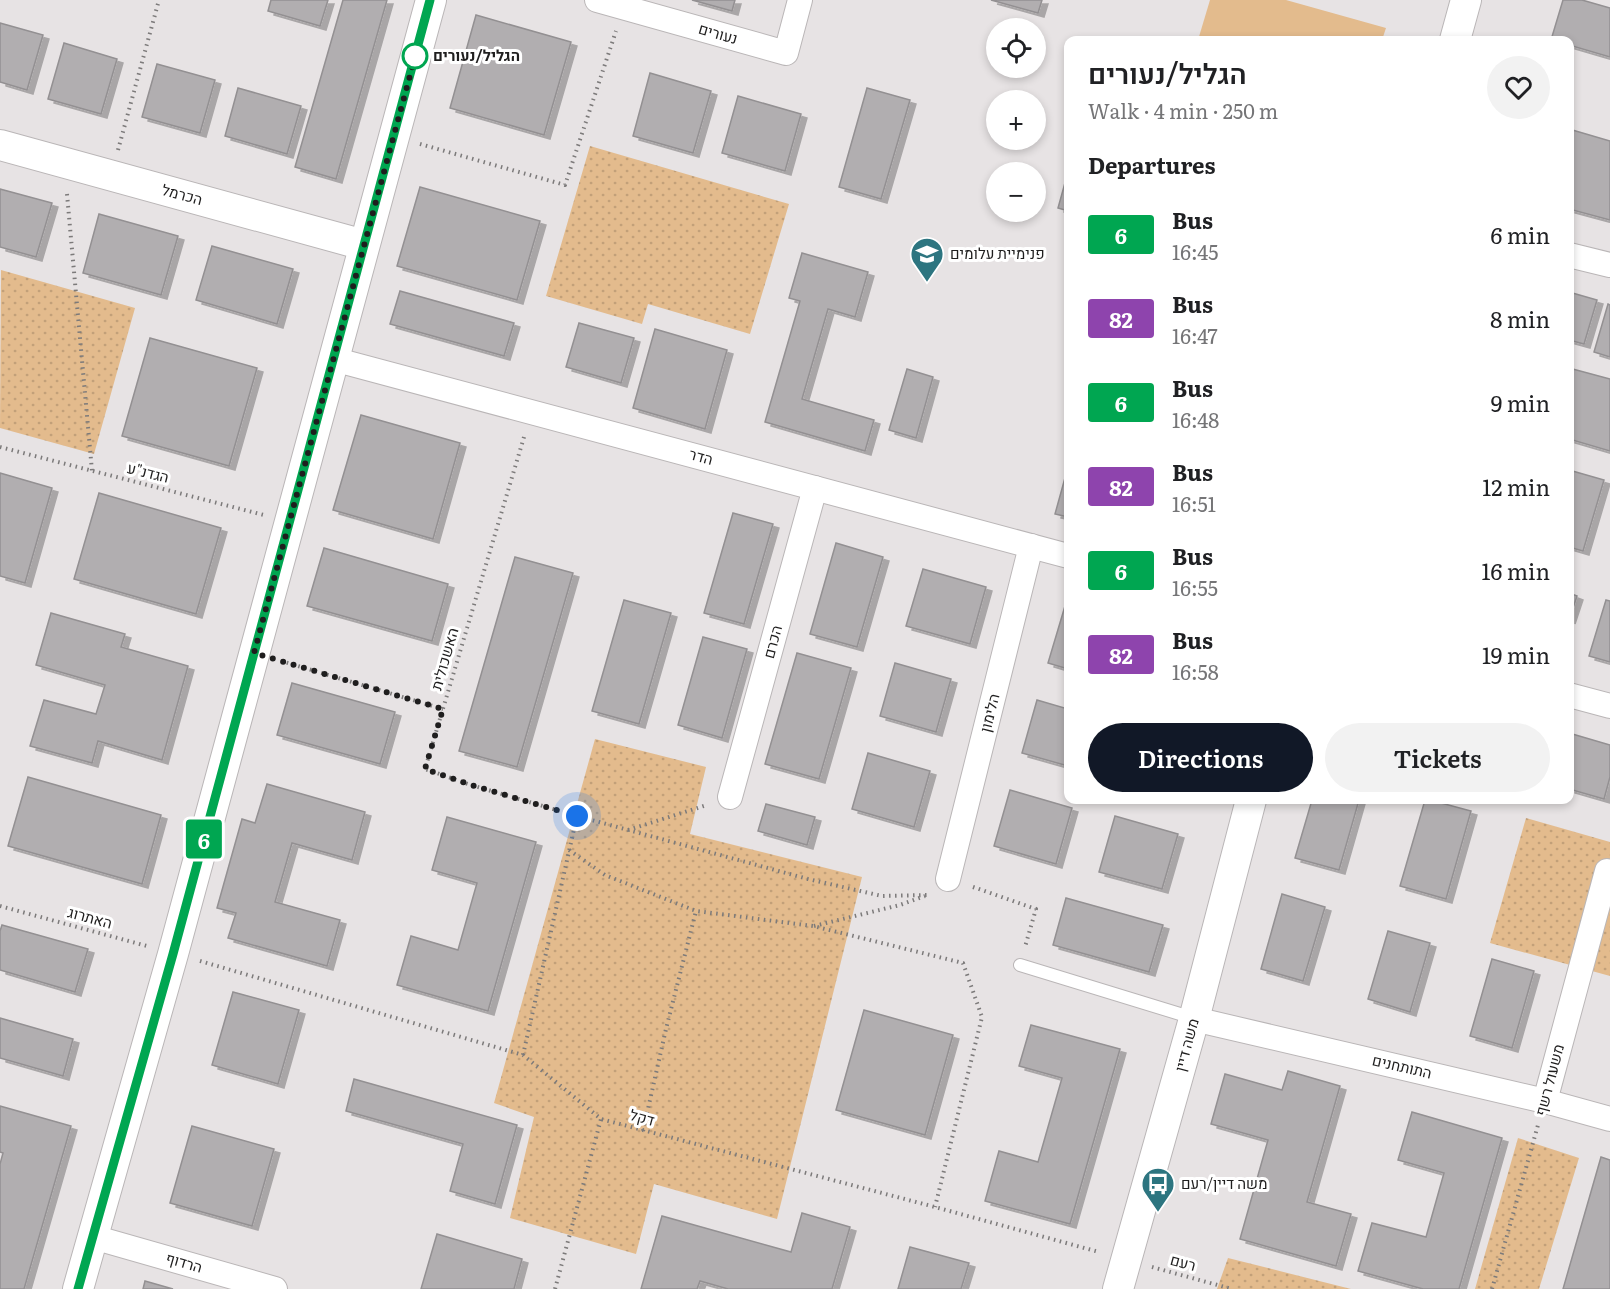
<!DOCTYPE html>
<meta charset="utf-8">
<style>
:root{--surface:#fff;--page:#f2f2f2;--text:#202124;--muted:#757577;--accent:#111827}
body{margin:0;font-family:Literata,Heebo,serif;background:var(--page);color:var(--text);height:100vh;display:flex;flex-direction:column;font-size:22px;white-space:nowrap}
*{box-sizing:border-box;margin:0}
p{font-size:20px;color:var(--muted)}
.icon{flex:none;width:33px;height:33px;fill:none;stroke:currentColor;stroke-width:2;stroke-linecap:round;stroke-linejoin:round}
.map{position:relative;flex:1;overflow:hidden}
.sheet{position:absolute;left:1064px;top:36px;width:510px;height:768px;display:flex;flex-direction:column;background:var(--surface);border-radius:12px;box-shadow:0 3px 9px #0003}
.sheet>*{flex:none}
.badge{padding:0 12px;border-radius:4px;font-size:21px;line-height:39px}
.controls{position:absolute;left:986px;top:18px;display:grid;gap:12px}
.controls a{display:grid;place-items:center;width:60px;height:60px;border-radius:50%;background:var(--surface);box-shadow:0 3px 9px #0003;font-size:30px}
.you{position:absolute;width:30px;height:30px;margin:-15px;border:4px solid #fff;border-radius:50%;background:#1a73e8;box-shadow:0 0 0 9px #1a73e833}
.map>.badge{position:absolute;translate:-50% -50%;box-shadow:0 0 0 3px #fff}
h2{padding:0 24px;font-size:22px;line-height:54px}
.round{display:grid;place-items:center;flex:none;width:63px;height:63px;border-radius:32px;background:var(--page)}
.overview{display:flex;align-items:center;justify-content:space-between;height:102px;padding:0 24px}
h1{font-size:28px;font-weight:600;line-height:45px}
.primary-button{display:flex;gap:12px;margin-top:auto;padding:12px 24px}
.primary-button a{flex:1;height:69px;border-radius:36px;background:var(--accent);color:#fff;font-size:24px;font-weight:600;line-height:69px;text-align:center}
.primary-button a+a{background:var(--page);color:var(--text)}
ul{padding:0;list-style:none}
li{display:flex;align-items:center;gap:18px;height:84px;padding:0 24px}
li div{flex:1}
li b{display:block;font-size:22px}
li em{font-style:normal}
li .badge{min-width:66px;font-weight:700;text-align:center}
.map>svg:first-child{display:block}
.green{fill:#e3bb8d}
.park{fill:url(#park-dots)}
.building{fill:#b1aeb0;stroke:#939092;stroke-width:1.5;filter:url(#shadow)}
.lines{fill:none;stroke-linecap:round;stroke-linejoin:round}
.service-casing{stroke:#bab6b7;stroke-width:14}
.minor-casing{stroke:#bab6b7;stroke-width:26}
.tertiary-casing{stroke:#bab6b7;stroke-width:32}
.path{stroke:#7c7a7a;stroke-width:4;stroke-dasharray:1.5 4.5;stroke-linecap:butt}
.service{stroke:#fff;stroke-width:12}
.minor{stroke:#fff;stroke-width:24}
.tertiary{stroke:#fff;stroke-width:30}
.line-casing{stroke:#fff;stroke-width:14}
.line{stroke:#00a651;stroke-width:9}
.walk{stroke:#1f1e1e;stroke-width:6;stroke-dasharray:0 10.8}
.stop-dot{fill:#fff;stroke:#00a651;stroke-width:3}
.labels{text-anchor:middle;stroke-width:6;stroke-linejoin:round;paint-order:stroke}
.street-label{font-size:15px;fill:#1f1e1e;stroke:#fff}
.stop-label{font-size:15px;font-weight:bold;fill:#1f1e1e;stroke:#fff;text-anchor:start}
.poi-label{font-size:15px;fill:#1f1e1e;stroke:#fff;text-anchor:start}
</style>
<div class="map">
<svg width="1610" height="1289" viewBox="0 0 1610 1289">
<defs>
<pattern id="park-dots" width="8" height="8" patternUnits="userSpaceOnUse" patternTransform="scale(1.5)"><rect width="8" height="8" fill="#e3bb8d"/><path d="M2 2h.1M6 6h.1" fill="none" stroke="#c2a079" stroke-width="1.8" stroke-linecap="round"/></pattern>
<filter id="shadow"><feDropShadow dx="6" dy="4" stdDeviation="0" flood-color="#0004"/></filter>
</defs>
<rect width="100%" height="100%" fill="#e7e3e4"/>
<polygon class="green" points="1210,0 1286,0 1386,28 1382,40 1198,40"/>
<g class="park">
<polygon points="590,146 789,204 750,334 648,304 642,324 546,296"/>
<polygon points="1,270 135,308 94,454 0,428"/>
<polygon points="595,739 706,767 690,834 862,877 777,1219 654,1184 636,1254 510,1218 534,1117 494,1103"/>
<polygon points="1526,818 1610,842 1610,976 1490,943"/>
<polygon points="1518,1138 1579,1158 1539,1289 1475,1289"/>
<polygon points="1228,1258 1351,1289 1217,1289"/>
</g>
<g class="building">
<polygon points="271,0 328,0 320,26 268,11"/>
<polygon points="343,0 387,0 336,179 295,167"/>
<polygon points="692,0 735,0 732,11"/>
<polygon points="991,0 1042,0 1038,13"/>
<polygon points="1563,0 1582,0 1610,8 1610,57 1569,45 1569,40 1551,40"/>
<polygon points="476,15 571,42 544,135 450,108"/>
<polygon points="0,23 43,35 27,90 0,82"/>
<polygon points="64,43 117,59 101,114 48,99"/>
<polygon points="157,64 215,80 200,133 142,117"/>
<polygon points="650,73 711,91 693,153 633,136"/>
<polygon points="238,88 301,106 287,154 225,136"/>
<polygon points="867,88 910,100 881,199 839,187"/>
<polygon points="738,96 801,114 785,171 722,153"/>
<polygon points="1569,129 1610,141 1610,220 1569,209"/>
<polygon points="1068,172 1068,211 1058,208"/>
<polygon points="420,187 540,221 517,300 397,266"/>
<polygon points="0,189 52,203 36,257 0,247"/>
<polygon points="99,214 178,236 161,295 83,273"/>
<polygon points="212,246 293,269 277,324 196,300"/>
<polygon points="802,253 868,272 855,317 828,309 802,399 874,420 865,451 765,422 800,301 789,298"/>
<polygon points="400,291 514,323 504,356 390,324"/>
<polygon points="1569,292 1597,300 1584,344 1569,340"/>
<polygon points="1608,304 1610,305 1610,357 1594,352"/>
<polygon points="579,323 634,338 621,383 566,367"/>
<polygon points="655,329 727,350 705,429 633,408"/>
<polygon points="150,338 257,368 229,466 122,436"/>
<polygon points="1569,368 1610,379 1610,451 1569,439"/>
<polygon points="907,369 933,377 916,438 889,430"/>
<polygon points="361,415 460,443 433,539 333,510"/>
<polygon points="1068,467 1068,517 1055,514"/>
<polygon points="1569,470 1604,480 1583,551 1569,547"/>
<polygon points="0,473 52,488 25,583 0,576"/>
<polygon points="99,493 221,528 196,614 74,579"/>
<polygon points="733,513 773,524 744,624 704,613"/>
<polygon points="836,543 883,557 857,647 810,634"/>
<polygon points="324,548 448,584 432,641 307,606"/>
<polygon points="515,557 573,573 517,767 459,751"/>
<polygon points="923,569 986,587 970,644 906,626"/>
<polygon points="1569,593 1577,596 1569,620"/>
<polygon points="624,600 671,613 639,724 592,711"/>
<polygon points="1606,600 1610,601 1610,662 1589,656"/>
<polygon points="1065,606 1068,607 1068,669 1048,663"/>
<polygon points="51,613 125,634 121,647 188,666 162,760 98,741 92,763 30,746 44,700 96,714 105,685 36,665"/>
<polygon points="703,637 747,649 722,738 678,725"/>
<polygon points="797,653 851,668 819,779 765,764"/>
<polygon points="895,663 951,679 936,732 880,716"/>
<polygon points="292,683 395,712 380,764 277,735"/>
<polygon points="1037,700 1068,709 1068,766 1022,753"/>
<polygon points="1569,733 1610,745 1610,777 1604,799 1569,789"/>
<polygon points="868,753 930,771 914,827 852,809"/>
<polygon points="28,777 161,815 142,884 8,846"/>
<polygon points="267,784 365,812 352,860 292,843 275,902 340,920 327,966 228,938 236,913 217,908 242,819 255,823"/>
<polygon points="1010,790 1072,808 1056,864 994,846"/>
<polygon points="1312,800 1359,800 1339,870 1295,858"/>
<polygon points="1425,800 1430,800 1471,811 1446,899 1400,886"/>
<polygon points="766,804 815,817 807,845 758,831"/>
<polygon points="1115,816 1178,834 1162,889 1099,872"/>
<polygon points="447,817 536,842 488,1011 397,985 411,936 458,950 477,883 432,870"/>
<polygon points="1282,894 1325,907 1303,981 1261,969"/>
<polygon points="1066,898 1163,925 1149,972 1053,945"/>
<polygon points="2,925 88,949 75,992 0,970 0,931"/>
<polygon points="1388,931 1430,943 1410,1012 1368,999"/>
<polygon points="1492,959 1534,971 1512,1048 1470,1036"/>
<polygon points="233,992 299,1010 278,1084 212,1065"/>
<polygon points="864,1010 953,1035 925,1135 836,1110"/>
<polygon points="0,1018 73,1039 63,1076 0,1058"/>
<polygon points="1031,1025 1120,1049 1070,1224 985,1201 999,1151 1038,1162 1062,1078 1019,1066"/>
<polygon points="1288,1071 1340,1086 1307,1202 1351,1214 1336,1266 1240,1239 1268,1140 1211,1124 1225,1074 1282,1090"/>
<polygon points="354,1079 517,1125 495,1204 450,1191 463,1144 346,1111"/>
<polygon points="0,1106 71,1126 24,1289 0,1289 0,1164 3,1153 0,1152"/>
<polygon points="1412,1112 1502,1138 1459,1289 1423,1289 1358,1271 1372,1223 1426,1237 1444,1173 1398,1160"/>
<polygon points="192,1126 274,1149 252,1226 170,1203"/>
<polygon points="1601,1157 1610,1160 1610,1289 1563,1289"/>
<polygon points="802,1213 850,1227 832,1289 728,1289 700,1281 697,1289 641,1289 662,1216 791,1252"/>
<polygon points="437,1234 522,1259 514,1289 421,1289"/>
<polygon points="910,1247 969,1263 961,1289 898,1289"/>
<polygon points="145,1281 173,1289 143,1289"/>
</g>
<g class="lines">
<g class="service-casing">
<polyline id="service" points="1020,965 1193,1018"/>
</g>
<g class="minor-casing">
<g id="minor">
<polyline points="597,0 786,53 800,0"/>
<polyline points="1569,255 1610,265"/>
<polyline points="333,359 1068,556"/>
<polyline points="1569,695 1610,706"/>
<polyline points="730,797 815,488"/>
<polyline points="948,879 1031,546"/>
<polyline points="1194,1019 1545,1101 1610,1119"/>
<polyline points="1545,1101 1607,871"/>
<polyline points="93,1237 275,1289"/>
</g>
</g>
<g class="tertiary-casing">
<g id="tertiary">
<polyline points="1455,40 1466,0"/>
<polyline points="0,145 364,245"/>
<polyline points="78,1289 173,954 431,0"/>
<polyline points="1118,1289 1194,1019 1251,800"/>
</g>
</g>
<g class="path">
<polyline points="420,144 565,185 616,31"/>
<polyline points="118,150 159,0"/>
<polyline points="67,194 92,471"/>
<polyline points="524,437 425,769 471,785 577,816 808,879 882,896 927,895"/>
<polyline points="0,447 264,515"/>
<polyline points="281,661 443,709"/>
<polyline points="628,830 707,805"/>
<polyline points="569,850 605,875 696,911 813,926 963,963 982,1017 935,1207"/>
<polyline points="973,887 1036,909 1025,947"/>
<polyline points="0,906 147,946"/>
<polyline points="814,926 900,905 925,896"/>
<polyline points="200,961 523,1055 601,1119 935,1207 1099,1252"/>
<polyline points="523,1055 577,816"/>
<polyline points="643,1131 666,1029 696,911"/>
<polyline points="1152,1267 1232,1289"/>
<polyline points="555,1289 601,1119"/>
<polyline points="1492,1289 1538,1125"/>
</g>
<use href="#service" class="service"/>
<use href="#minor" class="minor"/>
<use href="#tertiary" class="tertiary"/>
</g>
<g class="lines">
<g class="line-casing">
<polyline id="line" points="78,1289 173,954 430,0"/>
</g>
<use href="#line" class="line"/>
<polyline class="walk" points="415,56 418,46 254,653 443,709 425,769 471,785 577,816"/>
</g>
<defs>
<g id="school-pin" transform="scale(1.725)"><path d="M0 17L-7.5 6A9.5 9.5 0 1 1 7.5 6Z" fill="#2d7580" stroke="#fff"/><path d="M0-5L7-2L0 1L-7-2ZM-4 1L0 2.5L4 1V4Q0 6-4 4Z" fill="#fff"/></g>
<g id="bus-pin" transform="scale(1.725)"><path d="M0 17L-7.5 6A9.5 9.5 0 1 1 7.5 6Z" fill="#2d7580" stroke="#fff"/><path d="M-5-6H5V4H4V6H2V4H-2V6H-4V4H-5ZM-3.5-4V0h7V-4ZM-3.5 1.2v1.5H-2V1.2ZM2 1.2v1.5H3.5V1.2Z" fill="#fff"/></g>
</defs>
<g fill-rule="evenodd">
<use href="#school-pin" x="927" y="254"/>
<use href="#bus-pin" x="1158" y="1184"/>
</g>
<circle class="stop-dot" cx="415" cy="56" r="12"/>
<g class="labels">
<g class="street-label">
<text transform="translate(718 34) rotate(16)" y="5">נעורים</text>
<text transform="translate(182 195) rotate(15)" y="5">הכרמל</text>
<text transform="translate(701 457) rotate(15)" y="5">הדר</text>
<text transform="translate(148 473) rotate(14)" y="5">הגדנ"ע</text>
<text transform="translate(773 642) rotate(-75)" y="5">הכרם</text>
<text transform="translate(445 659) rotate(-74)" y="5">האשכולית</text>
<text transform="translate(990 713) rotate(-76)" y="5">הלימון</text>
<text transform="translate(90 918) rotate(15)" y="5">האתרוג</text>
<text transform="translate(1187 1045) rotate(-75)" y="5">משה דיין</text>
<text transform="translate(1402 1067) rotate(13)" y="5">התותחנים</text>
<text transform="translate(1550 1080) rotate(-75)" y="5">משעול רשף</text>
<text transform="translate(642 1118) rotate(15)" y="5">דקל</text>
<text transform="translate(184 1263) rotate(16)" y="5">הרדוף</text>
<text transform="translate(1183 1263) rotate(15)" y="5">רעם</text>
</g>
<g class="stop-label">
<text x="433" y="61">הגליל/נעורים</text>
</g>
<g class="poi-label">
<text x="950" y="259">פנימיית עלומים</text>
<text x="1181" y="1189">משה דיין/רעם</text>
</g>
</g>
</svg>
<div class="controls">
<a><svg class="icon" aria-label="locate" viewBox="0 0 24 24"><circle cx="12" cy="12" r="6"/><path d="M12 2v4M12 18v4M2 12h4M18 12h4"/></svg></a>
<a>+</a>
<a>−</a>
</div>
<div class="you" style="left:577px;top:816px"></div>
<b class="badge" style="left:204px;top:839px;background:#00a651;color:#fff">6</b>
<section class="sheet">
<div class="overview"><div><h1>הגליל/נעורים</h1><p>Walk · 4 min · 250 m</p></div><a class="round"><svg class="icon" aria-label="heart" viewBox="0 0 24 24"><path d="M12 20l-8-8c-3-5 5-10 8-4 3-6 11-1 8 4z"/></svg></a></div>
<h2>Departures</h2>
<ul>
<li><span class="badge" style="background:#00a651;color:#fff">6</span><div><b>Bus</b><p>16:45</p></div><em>6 min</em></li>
<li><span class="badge" style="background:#8e44ad;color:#fff">82</span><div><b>Bus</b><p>16:47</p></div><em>8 min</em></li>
<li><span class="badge" style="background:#00a651;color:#fff">6</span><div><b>Bus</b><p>16:48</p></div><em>9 min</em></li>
<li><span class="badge" style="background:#8e44ad;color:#fff">82</span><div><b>Bus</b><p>16:51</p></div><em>12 min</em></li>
<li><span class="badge" style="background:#00a651;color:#fff">6</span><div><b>Bus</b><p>16:55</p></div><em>16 min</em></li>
<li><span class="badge" style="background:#8e44ad;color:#fff">82</span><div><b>Bus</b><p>16:58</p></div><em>19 min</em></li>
</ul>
<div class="primary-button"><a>Directions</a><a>Tickets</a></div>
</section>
</div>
